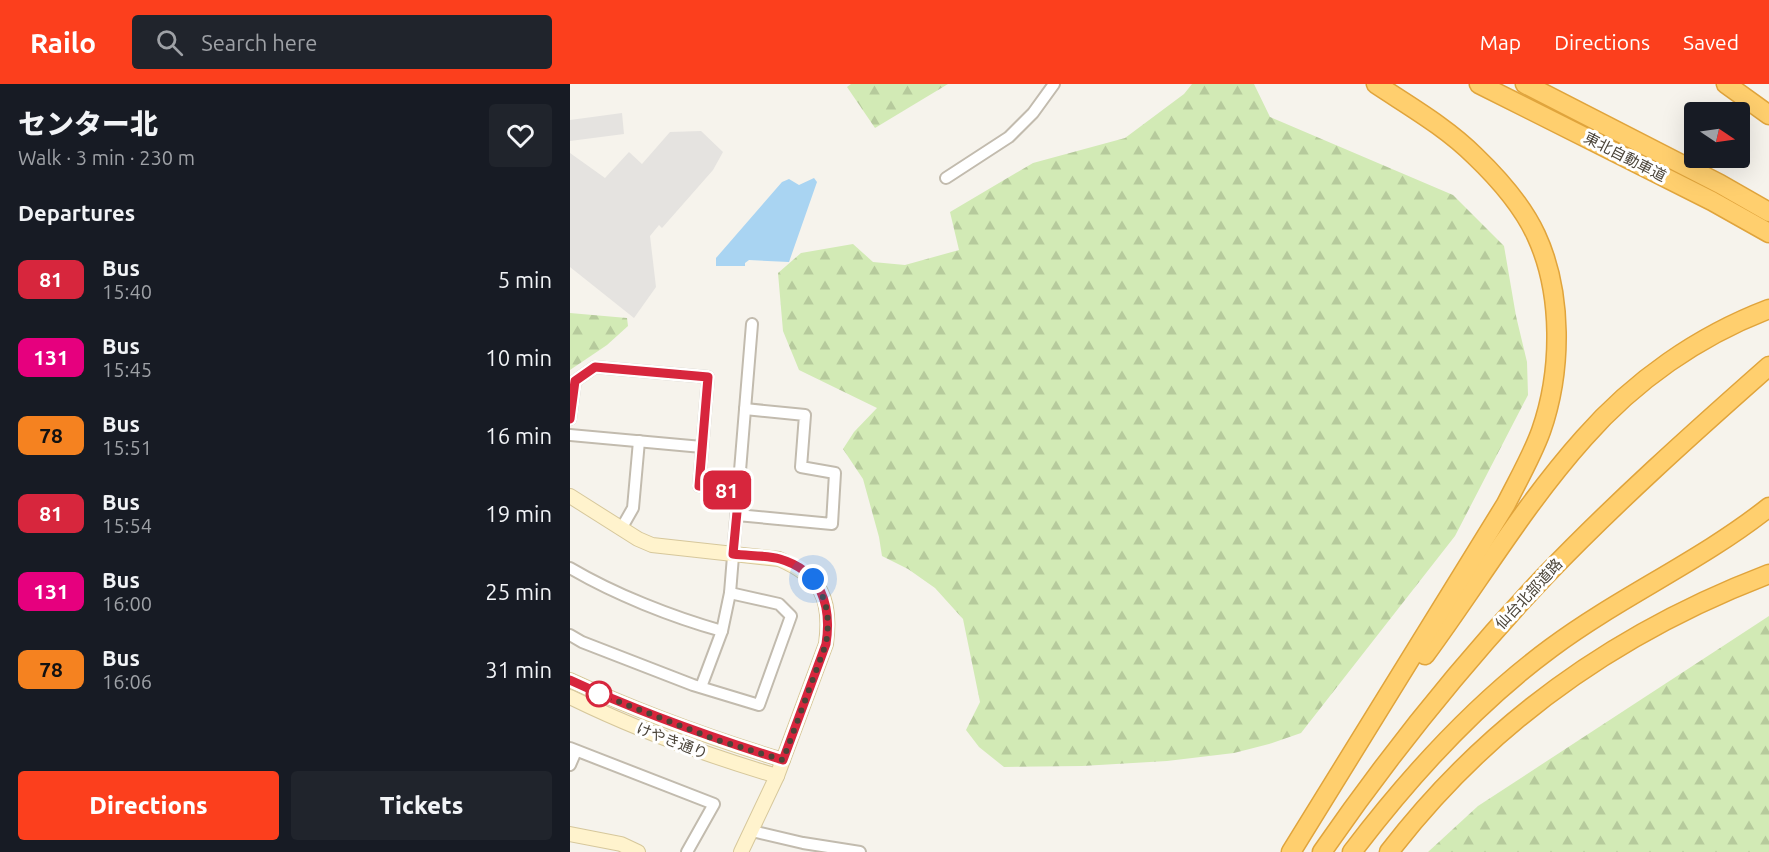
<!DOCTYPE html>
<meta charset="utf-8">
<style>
:root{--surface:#171b24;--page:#20242c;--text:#f1f3f6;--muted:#9ea1a6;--accent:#fc3f1d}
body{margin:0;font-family:Ubuntu,"Noto Sans JP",sans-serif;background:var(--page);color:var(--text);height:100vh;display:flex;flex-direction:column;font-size:22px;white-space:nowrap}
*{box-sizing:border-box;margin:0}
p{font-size:20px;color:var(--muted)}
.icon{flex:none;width:33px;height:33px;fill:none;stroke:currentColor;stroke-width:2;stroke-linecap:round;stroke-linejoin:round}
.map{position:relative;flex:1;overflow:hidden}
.drawer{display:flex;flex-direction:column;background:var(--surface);width:570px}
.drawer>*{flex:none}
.badge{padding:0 12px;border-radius:9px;font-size:21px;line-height:39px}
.needle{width:39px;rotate:103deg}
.controls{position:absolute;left:1114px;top:18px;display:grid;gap:12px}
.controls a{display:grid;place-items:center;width:66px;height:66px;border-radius:6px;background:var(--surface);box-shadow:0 6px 24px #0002;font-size:30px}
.you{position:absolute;width:30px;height:30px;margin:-15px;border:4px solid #fff;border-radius:50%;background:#1a73e8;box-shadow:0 0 0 9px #1a73e833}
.map>.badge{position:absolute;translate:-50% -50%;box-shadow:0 0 0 3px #fff}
h2{padding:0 18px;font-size:22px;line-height:54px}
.round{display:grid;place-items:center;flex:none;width:63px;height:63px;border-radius:6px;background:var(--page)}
.headline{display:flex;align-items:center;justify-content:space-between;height:102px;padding:0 18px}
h1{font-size:28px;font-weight:800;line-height:45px}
.cta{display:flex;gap:12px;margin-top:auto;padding:12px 18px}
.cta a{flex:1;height:69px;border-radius:6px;background:var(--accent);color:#fff;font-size:24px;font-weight:800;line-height:69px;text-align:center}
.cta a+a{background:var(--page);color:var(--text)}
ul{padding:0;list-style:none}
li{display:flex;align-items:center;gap:18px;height:78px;padding:0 18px}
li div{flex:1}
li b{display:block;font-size:22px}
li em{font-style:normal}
li .badge{min-width:66px;font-weight:700;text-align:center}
header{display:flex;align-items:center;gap:36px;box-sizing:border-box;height:84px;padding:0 30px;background:var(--accent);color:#fff}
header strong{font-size:28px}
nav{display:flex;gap:33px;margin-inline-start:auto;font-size:21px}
.search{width:420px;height:54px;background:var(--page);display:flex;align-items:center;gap:15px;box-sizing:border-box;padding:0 21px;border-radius:6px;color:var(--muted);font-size:22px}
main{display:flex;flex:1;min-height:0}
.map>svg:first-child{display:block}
.forest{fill:url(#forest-firs)}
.parking{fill:#e5e3e0}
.water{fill:#a9d4f2}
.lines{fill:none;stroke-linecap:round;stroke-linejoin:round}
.street-casing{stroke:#c2bbae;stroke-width:14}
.secondary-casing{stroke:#d6c79b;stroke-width:16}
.highway-casing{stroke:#e0a43c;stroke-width:21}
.street{stroke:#fff;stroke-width:10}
.secondary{stroke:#fff3cd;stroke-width:14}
.highway{stroke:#ffcf6e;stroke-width:18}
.line-casing{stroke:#fff;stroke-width:14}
.line{stroke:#d7263d;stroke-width:9}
.walk{stroke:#4b4439;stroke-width:6;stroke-dasharray:0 10.8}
.stop-dot{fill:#fff;stroke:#d7263d;stroke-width:3}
.labels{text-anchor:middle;stroke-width:6;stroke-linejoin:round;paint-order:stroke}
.street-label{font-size:15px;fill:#4b4439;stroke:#fff}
</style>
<header>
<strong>Railo</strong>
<div class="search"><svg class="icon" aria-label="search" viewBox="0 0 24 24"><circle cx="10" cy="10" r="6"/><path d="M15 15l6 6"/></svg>Search here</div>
<nav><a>Map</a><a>Directions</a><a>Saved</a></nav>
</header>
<main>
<section class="drawer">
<div class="headline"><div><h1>センター北</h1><p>Walk · 3 min · 230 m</p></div><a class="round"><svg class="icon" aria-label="heart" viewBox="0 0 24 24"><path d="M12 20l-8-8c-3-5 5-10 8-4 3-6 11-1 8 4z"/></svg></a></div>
<h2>Departures</h2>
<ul>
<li><span class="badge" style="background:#d7263d;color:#fff">81</span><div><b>Bus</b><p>15:40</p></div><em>5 min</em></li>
<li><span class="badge" style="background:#e6007e;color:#fff">131</span><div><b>Bus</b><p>15:45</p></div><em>10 min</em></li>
<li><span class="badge" style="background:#f58220;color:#111">78</span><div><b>Bus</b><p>15:51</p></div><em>16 min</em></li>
<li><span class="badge" style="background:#d7263d;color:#fff">81</span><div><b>Bus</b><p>15:54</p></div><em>19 min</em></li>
<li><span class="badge" style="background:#e6007e;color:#fff">131</span><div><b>Bus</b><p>16:00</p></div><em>25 min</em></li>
<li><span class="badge" style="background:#f58220;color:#111">78</span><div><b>Bus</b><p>16:06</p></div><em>31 min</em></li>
</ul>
<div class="cta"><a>Directions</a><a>Tickets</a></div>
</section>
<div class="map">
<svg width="1199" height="768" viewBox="0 0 1199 768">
<defs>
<pattern id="forest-firs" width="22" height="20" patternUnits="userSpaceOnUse" patternTransform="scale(1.5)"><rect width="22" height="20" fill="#d2eab5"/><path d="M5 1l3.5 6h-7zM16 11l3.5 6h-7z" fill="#b6ca9c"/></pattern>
</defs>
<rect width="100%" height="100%" fill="#f6f3ec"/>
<g class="forest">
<polygon points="281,0 378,0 305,44 277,3"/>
<polygon points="622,0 684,0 700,33 883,111 934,162 946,232 957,278 958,311 885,452 731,649 699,660 664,669 597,677 512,682 434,683 409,663 396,646 410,618 393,535 365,504 338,485 312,472 309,453 293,395 273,365 284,348 307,324 229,286 213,247 208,189 231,169 283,160 303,178 335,181 389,166 380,128 463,79 555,54 614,10"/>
<polygon points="0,229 57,234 58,242 37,261 0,286"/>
<polygon points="1199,532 1199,768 858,768 908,722"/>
</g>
<g class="parking">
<polygon points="52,29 54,50 0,57 0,36"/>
<polygon points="131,47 153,68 143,86 92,144 89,141 80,152 86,203 64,234 0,183 0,69 35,94 59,68 72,80 100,48"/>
</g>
<polygon class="water" points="244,94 247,98 219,178 179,176 175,179 175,182 146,182 146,174 212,98 219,95 229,101"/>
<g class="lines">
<g class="street-casing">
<g id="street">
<polyline points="376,94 439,53 463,29 484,0"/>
<polyline points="0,335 5,297 25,283 138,293 129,402 169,407"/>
<polyline points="0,351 132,363"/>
<polyline points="167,431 262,440 265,389 231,383 235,331 175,325"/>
<polyline points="51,445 63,424 69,357"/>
<path d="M0,484C44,510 102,533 152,547L160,509L182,240"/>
<polyline points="0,551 12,558 123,601 189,621 221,532 209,520 160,509"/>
<polyline points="131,603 152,547"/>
<polyline points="0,664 144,720 117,768"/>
<polyline points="0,681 6,667"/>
<polyline points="182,747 233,759 290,768"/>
</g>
</g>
<g class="secondary-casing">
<g id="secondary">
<path d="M0,412L68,455L82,461L209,475C251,493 262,514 256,560L207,692L171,768"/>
<path d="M0,596C69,628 140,654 213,676"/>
<path d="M0,613C67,646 136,671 207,692"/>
<polyline points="0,750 51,760 68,768"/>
</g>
</g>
<g class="highway-casing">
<g id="highway">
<polyline points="909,0 1142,117 1199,149"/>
<polyline points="955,0 1150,100 1199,128"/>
<polyline points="1156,0 1199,31"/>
<path d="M855,571C908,499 954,421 1014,354C1064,297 1128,252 1199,225"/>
<path d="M721,768L936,420C948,396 962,372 971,347C992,287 993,209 966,151C952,121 929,95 905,72C876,43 839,22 806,0"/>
<path d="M752,768C819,671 893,579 974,493C1045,419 1122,350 1199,282"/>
<path d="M782,768C839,693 905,620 981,564C1051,512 1131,477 1199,423"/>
<path d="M819,768C919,638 1047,548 1199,490"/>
</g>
</g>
<use href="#street" class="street"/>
<use href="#secondary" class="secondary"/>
<use href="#highway" class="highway"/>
</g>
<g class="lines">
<g class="line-casing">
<path id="line" d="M0,335L5,297L25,283L138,293L129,402L169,407L163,470C178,472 196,471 210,475C251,487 262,521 256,560L213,676C140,653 69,628 0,596"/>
</g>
<use href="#line" class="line"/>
<path class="walk" d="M29,610L147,656L213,676L256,560C260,534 258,517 243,495"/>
</g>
<circle class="stop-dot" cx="29" cy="610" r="12"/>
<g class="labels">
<g class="street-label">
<text transform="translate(1055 73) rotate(27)" y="5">東北自動車道</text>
<text transform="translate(959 510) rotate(-47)" y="5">仙台北部道路</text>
<text transform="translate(102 657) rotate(21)" y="5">けやき通り</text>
</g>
</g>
</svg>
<div class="controls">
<a><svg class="needle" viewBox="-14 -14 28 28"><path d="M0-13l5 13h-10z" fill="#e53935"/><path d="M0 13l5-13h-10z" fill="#9ea1a6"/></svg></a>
</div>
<div class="you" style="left:243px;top:495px"></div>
<b class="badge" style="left:157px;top:406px;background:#d7263d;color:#fff">81</b>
</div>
</main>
